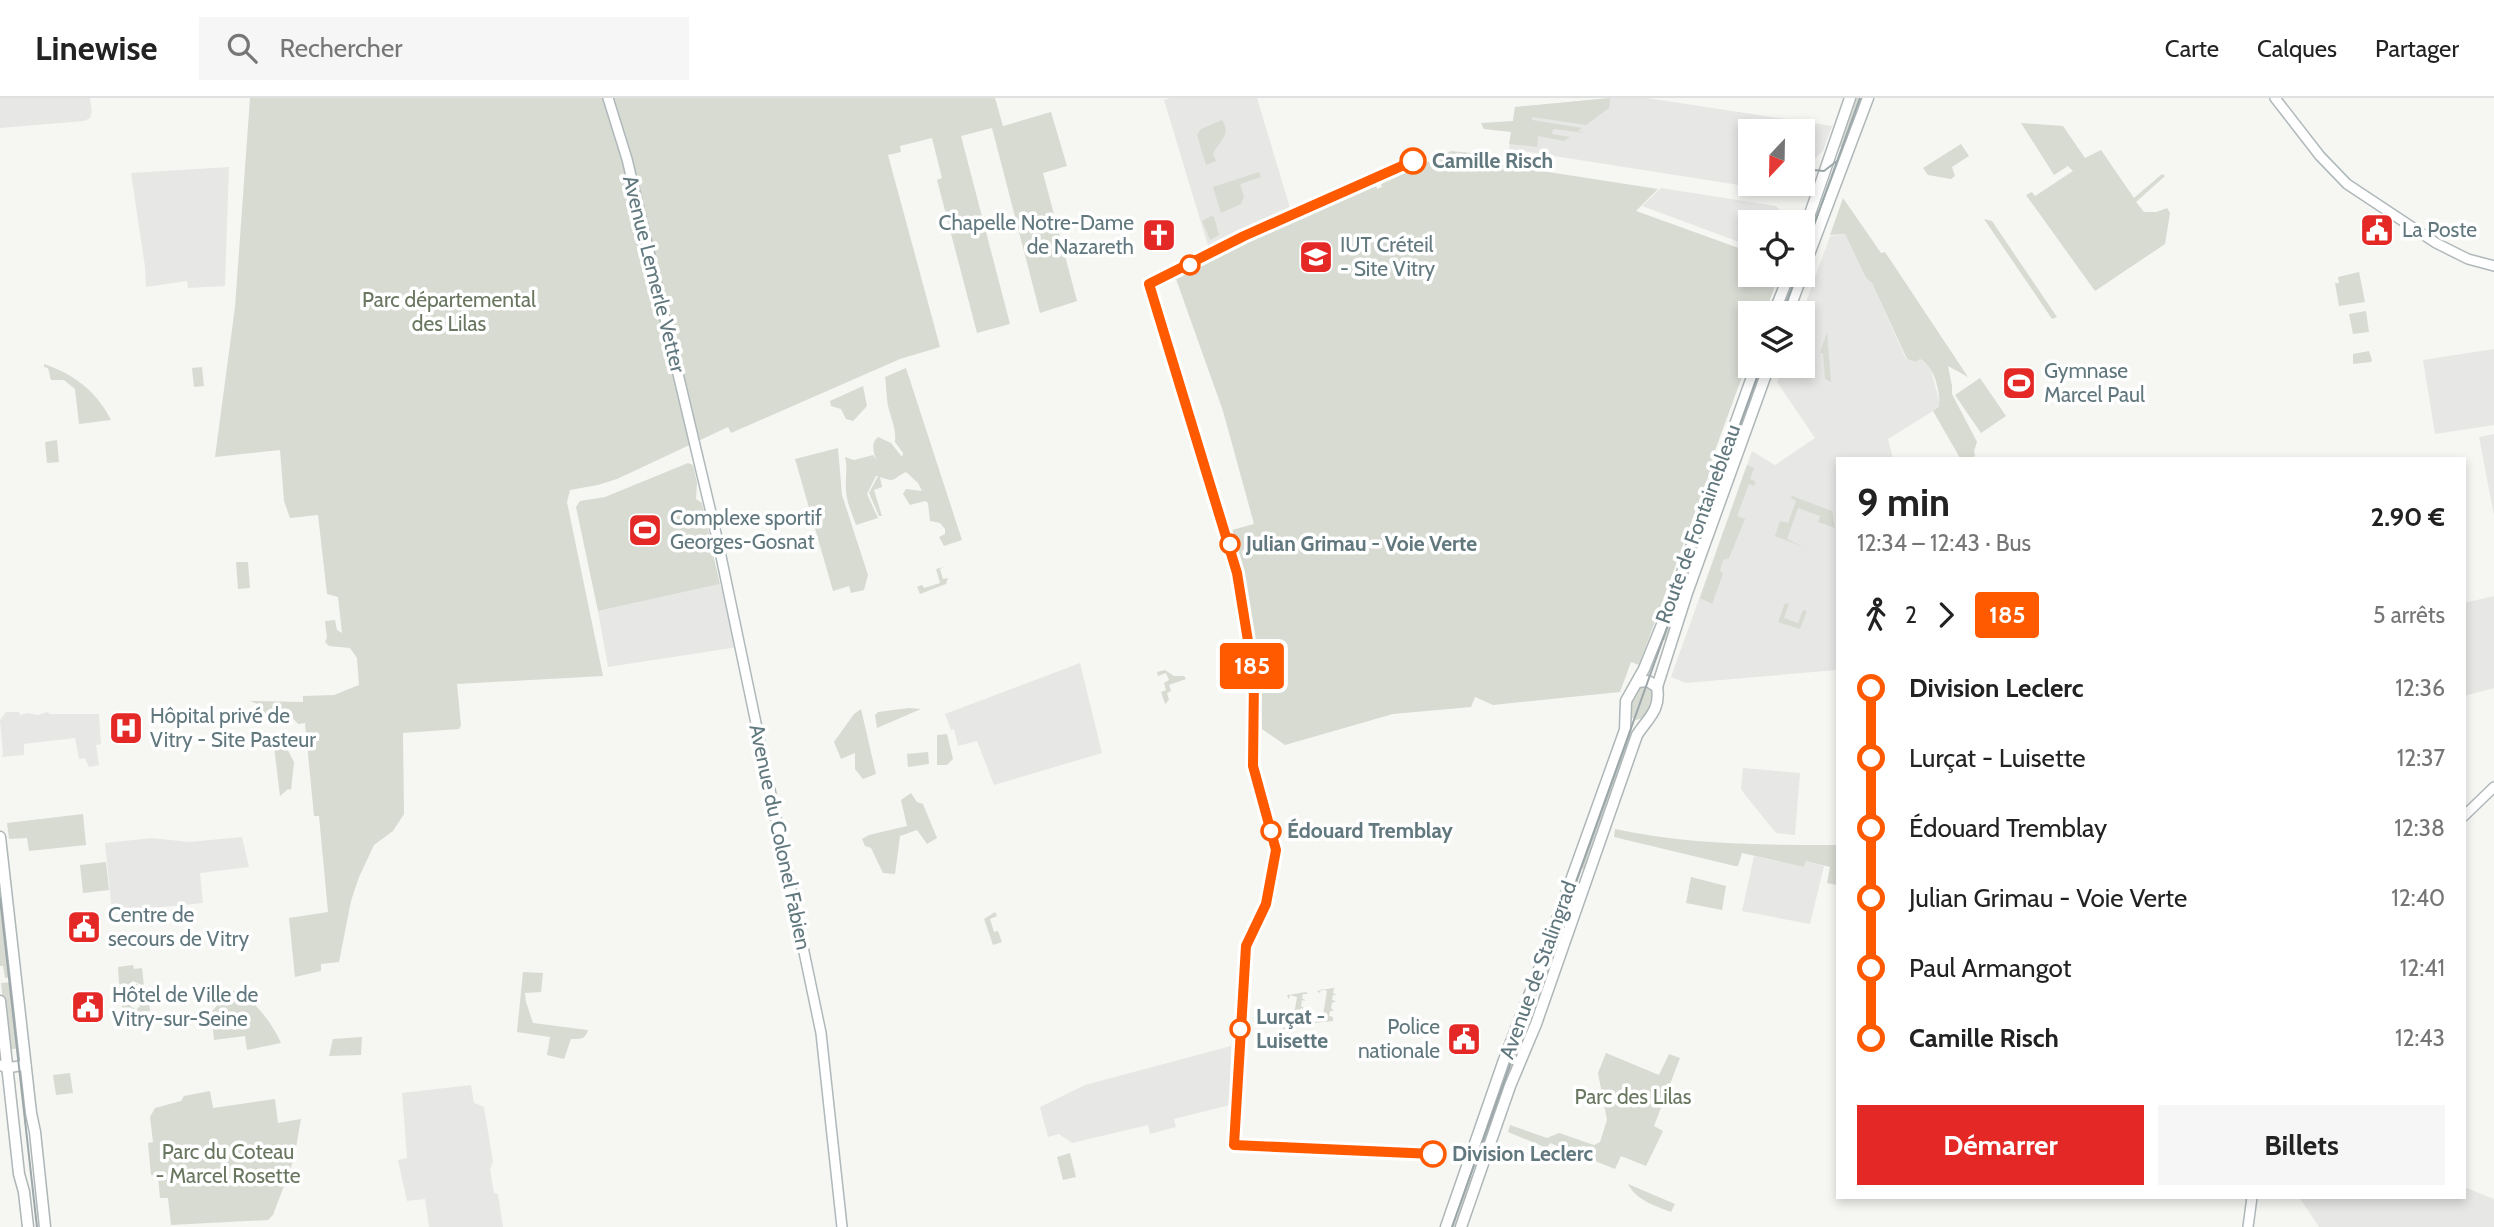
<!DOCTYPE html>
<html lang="fr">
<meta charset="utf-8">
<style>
:root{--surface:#fff;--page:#f6f6f6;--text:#222;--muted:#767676;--line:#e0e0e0;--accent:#e32826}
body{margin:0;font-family:Cabin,sans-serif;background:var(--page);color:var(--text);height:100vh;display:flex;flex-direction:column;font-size:26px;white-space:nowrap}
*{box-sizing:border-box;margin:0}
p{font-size:23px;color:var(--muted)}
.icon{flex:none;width:38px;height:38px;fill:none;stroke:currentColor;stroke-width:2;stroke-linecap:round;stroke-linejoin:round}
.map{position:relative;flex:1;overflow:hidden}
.drawer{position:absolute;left:1836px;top:359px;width:630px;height:742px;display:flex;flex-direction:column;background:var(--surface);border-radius:0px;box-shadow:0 4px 10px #0003}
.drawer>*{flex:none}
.badge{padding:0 14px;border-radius:5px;font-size:24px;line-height:46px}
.needle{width:46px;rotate:202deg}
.controls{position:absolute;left:1738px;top:21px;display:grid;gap:14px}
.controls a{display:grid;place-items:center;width:77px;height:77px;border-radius:0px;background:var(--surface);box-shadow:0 4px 10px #0003;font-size:35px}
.map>.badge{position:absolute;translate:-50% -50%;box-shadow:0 0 0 4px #fff}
.legs{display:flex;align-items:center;gap:10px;height:77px;padding:0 21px;font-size:23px}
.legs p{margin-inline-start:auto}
.summary{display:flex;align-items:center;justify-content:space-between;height:119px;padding:0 21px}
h1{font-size:38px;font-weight:700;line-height:52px}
.primary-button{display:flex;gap:14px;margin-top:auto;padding:14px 21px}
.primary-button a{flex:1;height:80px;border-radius:0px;background:var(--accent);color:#fff;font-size:28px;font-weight:700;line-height:80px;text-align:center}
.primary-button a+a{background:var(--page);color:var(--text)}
ul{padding:0 21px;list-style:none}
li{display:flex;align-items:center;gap:24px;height:70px;font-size:26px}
li i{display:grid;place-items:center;width:10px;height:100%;margin:0 9px;background:currentColor}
li i::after{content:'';width:18px;height:18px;margin:-9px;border:5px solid;border-radius:50%;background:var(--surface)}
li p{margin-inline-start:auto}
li:first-child i{background:linear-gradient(#0000 50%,currentColor 0)}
li:last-child i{background:linear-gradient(currentColor 50%,#0000 0)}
header{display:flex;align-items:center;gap:42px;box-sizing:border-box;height:98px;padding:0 35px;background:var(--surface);border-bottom:2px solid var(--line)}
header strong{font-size:33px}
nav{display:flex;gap:38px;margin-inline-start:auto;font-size:24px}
.search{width:490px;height:63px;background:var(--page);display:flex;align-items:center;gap:18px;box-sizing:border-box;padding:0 24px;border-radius:0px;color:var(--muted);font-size:26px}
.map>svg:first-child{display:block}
.built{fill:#e7e7e6}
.green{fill:#d7dbd2}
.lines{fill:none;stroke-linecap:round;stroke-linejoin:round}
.secondary-casing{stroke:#afb8ba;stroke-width:12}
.primary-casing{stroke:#aeb6b8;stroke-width:13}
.secondary{stroke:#fff;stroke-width:9}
.primary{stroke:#fff;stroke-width:10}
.tram{stroke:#9ca7aa;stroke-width:2}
.line-1-casing{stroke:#fff;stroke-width:16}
.line-1{stroke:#ff5a00;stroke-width:10}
.stop-1-dot{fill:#fff;stroke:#ff5a00;stroke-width:3.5}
.labels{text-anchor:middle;stroke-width:7;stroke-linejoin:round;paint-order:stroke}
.stop-label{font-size:21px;font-weight:bold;fill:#61787e;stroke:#fff;text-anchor:start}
.poi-label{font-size:21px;fill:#61787e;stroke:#fff;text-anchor:start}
.street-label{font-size:21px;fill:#61787e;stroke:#fff}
.park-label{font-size:21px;fill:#697660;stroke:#fff}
</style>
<header>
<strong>Linewise</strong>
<div class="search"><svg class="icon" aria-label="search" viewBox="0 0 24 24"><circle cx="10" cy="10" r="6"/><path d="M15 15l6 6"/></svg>Rechercher</div>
<nav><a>Carte</a><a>Calques</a><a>Partager</a></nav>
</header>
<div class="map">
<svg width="2494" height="1129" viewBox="0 0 2494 1129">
<rect width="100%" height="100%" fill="#f6f6f3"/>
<g class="built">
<polygon points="0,0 90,0 92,14 90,20 84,23 0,30"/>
<polygon points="1170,0 1257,0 1290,110 1208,148 1164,2"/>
<polygon points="1610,0 1647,0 1832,28 1823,53 1803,72 1802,33 1750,33 1750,86 1802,86 1803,80 1812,84 1808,98 1509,51 1515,9"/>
<polygon points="229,69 225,188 188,190 187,183 146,189 145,169 131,75"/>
<polygon points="1661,90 1776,108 1792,124 1750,124 1750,148 1642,108"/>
<polygon points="1845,136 1866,180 1872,185 1906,261 1916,264 1920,261 1930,268 1940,306 1933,313 1888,341 1893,360 1838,360 1837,572 1686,585 1671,579 1752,353 1775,367 1815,340 1777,284 1784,268 1802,268 1802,215 1830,138"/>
<polygon points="2494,251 2494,327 2435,336 2423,262"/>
<polygon points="2494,336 2494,418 2479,339"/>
<polygon points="720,486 738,549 608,569 598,513"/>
<polygon points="2494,498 2494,590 2464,598 2464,505"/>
<polygon points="1080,565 1102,655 994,687 977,643 958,648 954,631 951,632 945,616"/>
<polygon points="6,614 19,614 20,617 27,615 38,617 47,614 50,616 99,616 101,646 96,647 99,667 89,669 85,660 79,661 75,640 24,646 24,657 1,659 3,657 0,622"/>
<polygon points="1743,670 1800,675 1795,737 1776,735 1746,698 1741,691"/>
<polygon points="242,739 249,769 200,775 203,805 112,814 105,745 152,740 189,744"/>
<polygon points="1754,758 1804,769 1806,763 1824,768 1810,826 1742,813"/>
<polygon points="1231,948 1230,1007 1174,1021 1176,1029 1150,1036 1148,1027 1072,1045 1059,1036 1048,1039 1040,1009 1085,987"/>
<polygon points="471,987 474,1005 484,1009 493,1064 490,1071 494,1095 498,1096 503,1129 429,1129 425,1101 407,1103 398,1062 407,1060 402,995"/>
<polygon points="2464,1089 2494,1101 2494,1129 2319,1129 2299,1099 2464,1099"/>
</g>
<g class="green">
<polygon points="250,0 995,0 1003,28 1051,14 1067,68 1043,75 1077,203 1040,215 992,30 961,38 1010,226 977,235 937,82 942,80 932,40 900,48 901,54 888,57 940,249 900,261 731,335 728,329 617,381 598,387 570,392 567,404 603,578 457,586 461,627 459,631 403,635 404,716 393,733 374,747 359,779 351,803 339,864 321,866 321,873 295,879 289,820 328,814 319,718 314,718 305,625 298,626 290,617 270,621 263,615 263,608 250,603 303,604 303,598 334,597 359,587 357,560 350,550 329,548 325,544 327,540 325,523 335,522 337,532 342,535 338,499 327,496 318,417 290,420 284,403 280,352 215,359 235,209"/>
<polygon points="1610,0 1609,10 1586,27 1532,19 1532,22 1582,30 1578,33 1587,35 1553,31 1552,36 1570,39 1564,43 1538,38 1537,49 1509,46 1511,34 1484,31 1481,25 1513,23 1515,9"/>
<polygon points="1853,0 1865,0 1824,104 1844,50 1838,48"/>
<path d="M1222,22C1232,37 1219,43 1213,56L1216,63L1206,67L1197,37L1201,31Z"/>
<polygon points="2021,25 2063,28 2085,60 2101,52 2134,100 2162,76 2165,78 2136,104 2144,114 2156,114 2167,110 2170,115 2165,146 2095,193 2026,97 2032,94 2035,98 2073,73 2068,68 2054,77"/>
<polygon points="1961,46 1969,58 1952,69 1955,78 1951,81 1928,77 1923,70"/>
<polygon points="1451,53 1471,55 1471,62 1658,91 1636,113 1747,153 1750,156 1750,177 1779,177 1765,215 1750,215 1750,257 1709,369 1711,371 1639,567 1631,564 1620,594 1493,607 1475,599 1471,609 1393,616 1285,647 1262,631 1260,553 1258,547 1254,546 1245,486 1232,432 1254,426 1223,313 1176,181 1248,144 1376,88 1377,91 1382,89 1381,86"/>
<polygon points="1259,74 1261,79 1240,86 1244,99 1241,106 1221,115 1213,89"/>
<path d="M1843,100L1881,155L1885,154L1887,157L1968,279L1948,268L1952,288V296L1977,344L1974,353L1975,358L1972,360H1960L1933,313L1939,308C1941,295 1934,267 1920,261L1916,264L1907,261L1872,185L1866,180L1845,136L1830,137Z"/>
<polygon points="1211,118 1214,119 1219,137 1210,142 1202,123"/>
<polygon points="1984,121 1992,123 2057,219 2052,221"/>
<polygon points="2359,174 2365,204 2339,208 2335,185 2339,185 2338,179"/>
<polygon points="2366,213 2369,234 2353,236 2349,216"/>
<polygon points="1827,234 1831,284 1825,281 1823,255 1820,255"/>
<polygon points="2369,253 2372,262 2371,264 2353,266 2353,256"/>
<path d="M44,266C74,276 97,294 111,322L79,326L75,291L64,282H51L48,270L44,269Z"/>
<polygon points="1759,268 1766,268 1725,383 1718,381"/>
<polygon points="202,269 204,288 194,289 192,270"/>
<path d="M906,270L962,442L944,448L939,439L945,436V431L940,425L930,423L928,405L925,403L910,407L903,396L906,391L922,393L918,385L906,374C891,381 897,385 880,379L882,389L874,392L882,418H879L869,395L878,378H876L867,396L878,420L856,427C852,416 847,405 846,393C845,381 848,370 845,359L854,362L873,357L876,362C874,354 870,345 878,339L891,345L902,359L903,355L895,344C896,332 893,326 890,315C886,305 887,291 885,279Z"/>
<polygon points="1980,280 2006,318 1981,335 1955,297"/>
<polygon points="863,288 867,308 853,323 846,321 841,311 831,308 830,303"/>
<polygon points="57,342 59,364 47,365 45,344"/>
<polygon points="838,350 842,397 868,477 864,492 851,495 849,488 833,493 795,361"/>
<polygon points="688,365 693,367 697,385 696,401 702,405 711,444 708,445 710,454 713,456 720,486 598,513 576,409 580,403 605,399"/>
<polygon points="1747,367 1754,370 1750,381 1756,384 1754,388 1749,386 1737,418 1745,421 1729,460 1723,462 1720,472 1723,476 1712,506 1700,500"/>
<polygon points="1717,385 1723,387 1669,544 1658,540"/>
<polygon points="1792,398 1832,413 1835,430 1818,424 1820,418 1798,410 1787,441 1804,449 1775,438 1780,423 1788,425 1796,403 1791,400"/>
<polygon points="236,464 248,464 250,490 238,491"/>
<polygon points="944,469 940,471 943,481 948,480 946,486 920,496 917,489 922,487 924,490 940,485 936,471"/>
<polygon points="1785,505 1789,506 1784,520 1798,525 1803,512 1807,513 1800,531 1778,524"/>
<polygon points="1165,572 1174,578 1184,578 1186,581 1169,587 1171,593 1167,595 1169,602 1165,606 1161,594 1166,592 1164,585 1169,582 1166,575 1158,578 1157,574"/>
<path d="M1641,587L1650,588C1657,601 1651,619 1636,622L1631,619C1628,607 1632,596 1641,587Z"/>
<polygon points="909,610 921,611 877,630 875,617 878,614"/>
<polygon points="861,611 876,676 863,681 855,671 855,655 841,661 834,644 854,616"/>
<polygon points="1627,635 1633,638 1587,772 1579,769"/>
<polygon points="947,636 953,661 947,667 937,667 937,637"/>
<polygon points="281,639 294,664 291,692 288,691 280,698 273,640"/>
<polygon points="928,654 929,666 908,669 907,656"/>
<polygon points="911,695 917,704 923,706 937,740 927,746 917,732 900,738 895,776 883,775 871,750 865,748 862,741 869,737 907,728 901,702"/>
<polygon points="83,716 86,747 29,753 27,740 9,741 7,725"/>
<path d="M1615,731C1688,747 1764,747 1837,747V787L1827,785L1830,769L1806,763L1804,769L1742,755L1738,768H1735L1614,739Z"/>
<polygon points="106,764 109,792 83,795 80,767"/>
<polygon points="0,772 13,879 5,880 3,868 0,868"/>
<polygon points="1691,779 1726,788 1722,812 1686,805"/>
<polygon points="1572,789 1578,791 1543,894 1534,890"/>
<polygon points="995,814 997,818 990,821 994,834 998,833 1002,844 993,847 984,821"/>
<polygon points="133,867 134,871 142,870 144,888 133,883 127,890 122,890 119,885 118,869"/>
<path d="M523,874L543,875L541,894L525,895L526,904L533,925L588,932C585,942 580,941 571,941L564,961L547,957L550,939L517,934Z"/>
<polygon points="13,884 20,950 8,952 1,885"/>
<polygon points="137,886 138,890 133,891 134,893 148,894 150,913 122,916 122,895 127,897 131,909 137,911 140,908 137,899 132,905 127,894 132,891 132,887"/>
<polygon points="1338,889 1334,890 1333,895 1337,897 1333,897 1332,902 1336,903 1332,905 1331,910 1334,913 1330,913 1329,918 1333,919 1333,923 1314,925 1314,918 1314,924 1322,923 1327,893 1321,891 1320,895 1317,893"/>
<path d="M230,892C250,894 274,928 281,945L247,952L245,938L214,942L213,931L232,929L231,918L212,920L209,917Z"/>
<polygon points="1306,894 1308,896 1303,896 1302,900 1306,903 1302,902 1301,908 1305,911 1301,910 1300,916 1304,919 1300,918 1299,924 1303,925 1302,929 1283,931 1283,925 1284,930 1292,929 1297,899 1290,897 1289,901 1287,898 1288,897"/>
<polygon points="362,939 361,957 329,958 333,941"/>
<polygon points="1511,951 1522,955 1485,1055 1477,1052 1503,979"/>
<polygon points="1606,955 1659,977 1669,956 1680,960 1654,1028 1663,1033 1646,1068 1621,1058 1615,1071 1550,1045 1547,1050 1508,1034 1510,1027 1547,1040 1559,1035 1594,1047 1600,1044 1607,1022 1598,975"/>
<polygon points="70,975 73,995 56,997 53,977"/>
<polygon points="210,993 213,1010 275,1001 278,1025 301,1021 294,1061 273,1117 268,1122 171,1127 168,1100 160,1100 158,1078 151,1077 148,1045 153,1044 150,1019 155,1010 181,1003 184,998"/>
<polygon points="1070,1055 1076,1079 1063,1082 1057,1059"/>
<polygon points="1468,1077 1475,1079 1457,1129 1449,1129"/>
<path d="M1628,1086L1675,1106L1671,1114C1655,1108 1636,1102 1628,1086Z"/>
</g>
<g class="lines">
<g class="secondary-casing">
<g id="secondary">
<polyline points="608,0 627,61 718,444 821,935 842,1129"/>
<polyline points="2275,0 2320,58 2347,86 2436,145 2468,161 2494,168"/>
<polyline points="2464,718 2494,689"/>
<polyline points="0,967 6,970 26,967"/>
<polyline points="2248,1129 2252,1099"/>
</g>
</g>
<g class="primary-casing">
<g id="primary">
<polyline points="1802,139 1850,0"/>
<polyline points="1802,175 1868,0"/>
<polyline points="1774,215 1789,177"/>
<polyline points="1788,215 1802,177"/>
<polyline points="1657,589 1687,495 1769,268"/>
<polyline points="0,739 31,1015 35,1034 45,1129"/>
<polyline points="0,903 19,1076 24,1094 28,1129"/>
<polyline points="1446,1129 1504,962 1537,877 1625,632 1626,603 1644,571 1676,492 1756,268"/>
<path d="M1461,1129L1510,988L1536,926L1637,637C1648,620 1661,612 1657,589L1648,583L1638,584"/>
</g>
</g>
<use href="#secondary" class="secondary"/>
<use href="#primary" class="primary"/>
<g class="tram">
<polyline points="1802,71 1824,73 1837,63"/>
<polyline points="1802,160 1860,0"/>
<polyline points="1783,215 1797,177"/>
<polyline points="0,800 37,1129"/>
<polyline points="1452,1129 1761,268"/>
</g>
</g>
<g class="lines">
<g class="line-1-casing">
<polyline id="line-1" points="1413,63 1244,138 1149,186 1237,475 1254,580 1253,668 1276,752 1266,806 1246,848 1234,1047 1433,1056"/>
</g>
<use href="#line-1" class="line-1"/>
</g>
<defs>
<g id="civic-square" transform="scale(1.75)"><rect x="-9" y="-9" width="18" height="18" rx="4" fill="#e32826" stroke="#fff"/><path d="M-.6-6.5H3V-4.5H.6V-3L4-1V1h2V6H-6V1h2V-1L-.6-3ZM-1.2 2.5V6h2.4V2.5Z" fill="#fff"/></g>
<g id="church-square" transform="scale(1.75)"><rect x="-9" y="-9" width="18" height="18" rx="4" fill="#e32826" stroke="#fff"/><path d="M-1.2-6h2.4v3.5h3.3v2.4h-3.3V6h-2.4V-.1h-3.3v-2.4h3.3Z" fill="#fff"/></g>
<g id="university-square" transform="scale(1.75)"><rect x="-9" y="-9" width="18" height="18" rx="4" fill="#e32826" stroke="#fff"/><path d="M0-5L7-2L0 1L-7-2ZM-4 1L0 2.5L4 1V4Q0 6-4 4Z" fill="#fff"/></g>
<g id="stadium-square" transform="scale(1.75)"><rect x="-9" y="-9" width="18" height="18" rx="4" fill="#e32826" stroke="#fff"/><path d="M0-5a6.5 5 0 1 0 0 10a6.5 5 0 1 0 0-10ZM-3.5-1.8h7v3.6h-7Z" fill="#fff"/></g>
<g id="hospital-square" transform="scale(1.75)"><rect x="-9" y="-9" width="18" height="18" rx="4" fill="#e32826" stroke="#fff"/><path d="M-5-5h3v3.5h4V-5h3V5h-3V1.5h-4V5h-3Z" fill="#fff"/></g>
</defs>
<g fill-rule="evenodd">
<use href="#civic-square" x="2377" y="132"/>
<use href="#church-square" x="1159" y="137"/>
<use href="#university-square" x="1316" y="159"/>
<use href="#stadium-square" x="2019" y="285"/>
<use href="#stadium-square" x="645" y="432"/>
<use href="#hospital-square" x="126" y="630"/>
<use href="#civic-square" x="84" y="829"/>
<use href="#civic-square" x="88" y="909"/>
<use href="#civic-square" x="1464" y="941"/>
</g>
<g class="stop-1-dot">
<circle cx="1413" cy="63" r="12"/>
<circle cx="1190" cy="167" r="9"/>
<circle cx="1230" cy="446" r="9"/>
<circle cx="1271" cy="733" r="9"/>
<circle cx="1240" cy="931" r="9"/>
<circle cx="1433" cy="1056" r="12"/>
</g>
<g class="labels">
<g class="stop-label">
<text x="1432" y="70">Camille Risch</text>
<text x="1246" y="453">Julian Grimau - Voie Verte</text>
<text x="1287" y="740">Édouard Tremblay</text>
<text x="1256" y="926">Lurçat -<tspan x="1256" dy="24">Luisette</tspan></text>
<text x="1452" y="1063">Division Leclerc</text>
</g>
<g class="poi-label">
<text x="1134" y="132" text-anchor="end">Chapelle Notre-Dame<tspan x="1134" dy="24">de Nazareth</tspan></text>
<text x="2402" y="139">La Poste</text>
<text x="1340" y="154">IUT Créteil<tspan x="1340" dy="24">- Site Vitry</tspan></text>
<text x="2044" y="280">Gymnase<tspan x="2044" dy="24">Marcel Paul</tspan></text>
<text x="670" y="427">Complexe sportif<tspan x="670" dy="24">Georges-Gosnat</tspan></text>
<text x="150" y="625">Hôpital privé de<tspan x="150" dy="24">Vitry - Site Pasteur</tspan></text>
<text x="108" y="824">Centre de<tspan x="108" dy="24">secours de Vitry</tspan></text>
<text x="112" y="904">Hôtel de Ville de<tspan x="112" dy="24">Vitry-sur-Seine</tspan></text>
<text x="1440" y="936" text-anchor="end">Police<tspan x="1440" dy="24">nationale</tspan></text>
</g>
<g class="street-label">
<text transform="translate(654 176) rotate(76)" y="7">Avenue Lemerle Vetter</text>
<text transform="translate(1698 426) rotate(-70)" y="7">Route de Fontainebleau</text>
<text transform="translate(780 739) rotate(78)" y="7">Avenue du Colonel Fabien</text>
<text transform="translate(1538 872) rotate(-70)" y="7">Avenue de Stalingrad</text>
</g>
<g class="park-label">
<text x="449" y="209">Parc départemental<tspan x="449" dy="24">des Lilas</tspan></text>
<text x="1633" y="1006">Parc des Lilas</text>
<text x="228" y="1061">Parc du Coteau<tspan x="228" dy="24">- Marcel Rosette</tspan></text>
</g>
</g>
</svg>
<div class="controls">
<a><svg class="needle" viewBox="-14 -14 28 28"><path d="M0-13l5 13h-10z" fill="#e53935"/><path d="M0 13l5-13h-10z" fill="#767676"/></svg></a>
<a><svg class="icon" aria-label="locate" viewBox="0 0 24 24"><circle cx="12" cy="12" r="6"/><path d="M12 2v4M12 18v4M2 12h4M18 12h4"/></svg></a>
<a><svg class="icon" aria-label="layers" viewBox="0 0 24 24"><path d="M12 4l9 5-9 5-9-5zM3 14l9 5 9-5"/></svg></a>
</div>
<b class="badge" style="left:1252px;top:568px;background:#ff5a00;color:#fff">185</b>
<section class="drawer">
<div class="summary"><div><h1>9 min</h1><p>12:34 – 12:43 · Bus</p></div><b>2.90 €</b></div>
<div class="legs"><svg class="icon" aria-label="walk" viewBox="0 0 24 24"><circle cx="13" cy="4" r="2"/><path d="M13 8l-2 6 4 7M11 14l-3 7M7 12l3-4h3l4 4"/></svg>2<svg class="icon" aria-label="forward" viewBox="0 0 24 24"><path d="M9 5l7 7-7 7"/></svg><b class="badge" style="background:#ff5a00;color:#fff">185</b><p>5 arrêts</p></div>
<ul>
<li><i style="color:#ff5a00"></i><b>Division Leclerc</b><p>12:36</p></li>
<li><i style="color:#ff5a00"></i><span>Lurçat - Luisette</span><p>12:37</p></li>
<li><i style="color:#ff5a00"></i><span>Édouard Tremblay</span><p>12:38</p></li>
<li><i style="color:#ff5a00"></i><span>Julian Grimau - Voie Verte</span><p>12:40</p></li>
<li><i style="color:#ff5a00"></i><span>Paul Armangot</span><p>12:41</p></li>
<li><i style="color:#ff5a00"></i><b>Camille Risch</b><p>12:43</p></li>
</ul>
<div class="primary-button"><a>Démarrer</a><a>Billets</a></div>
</section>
</div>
